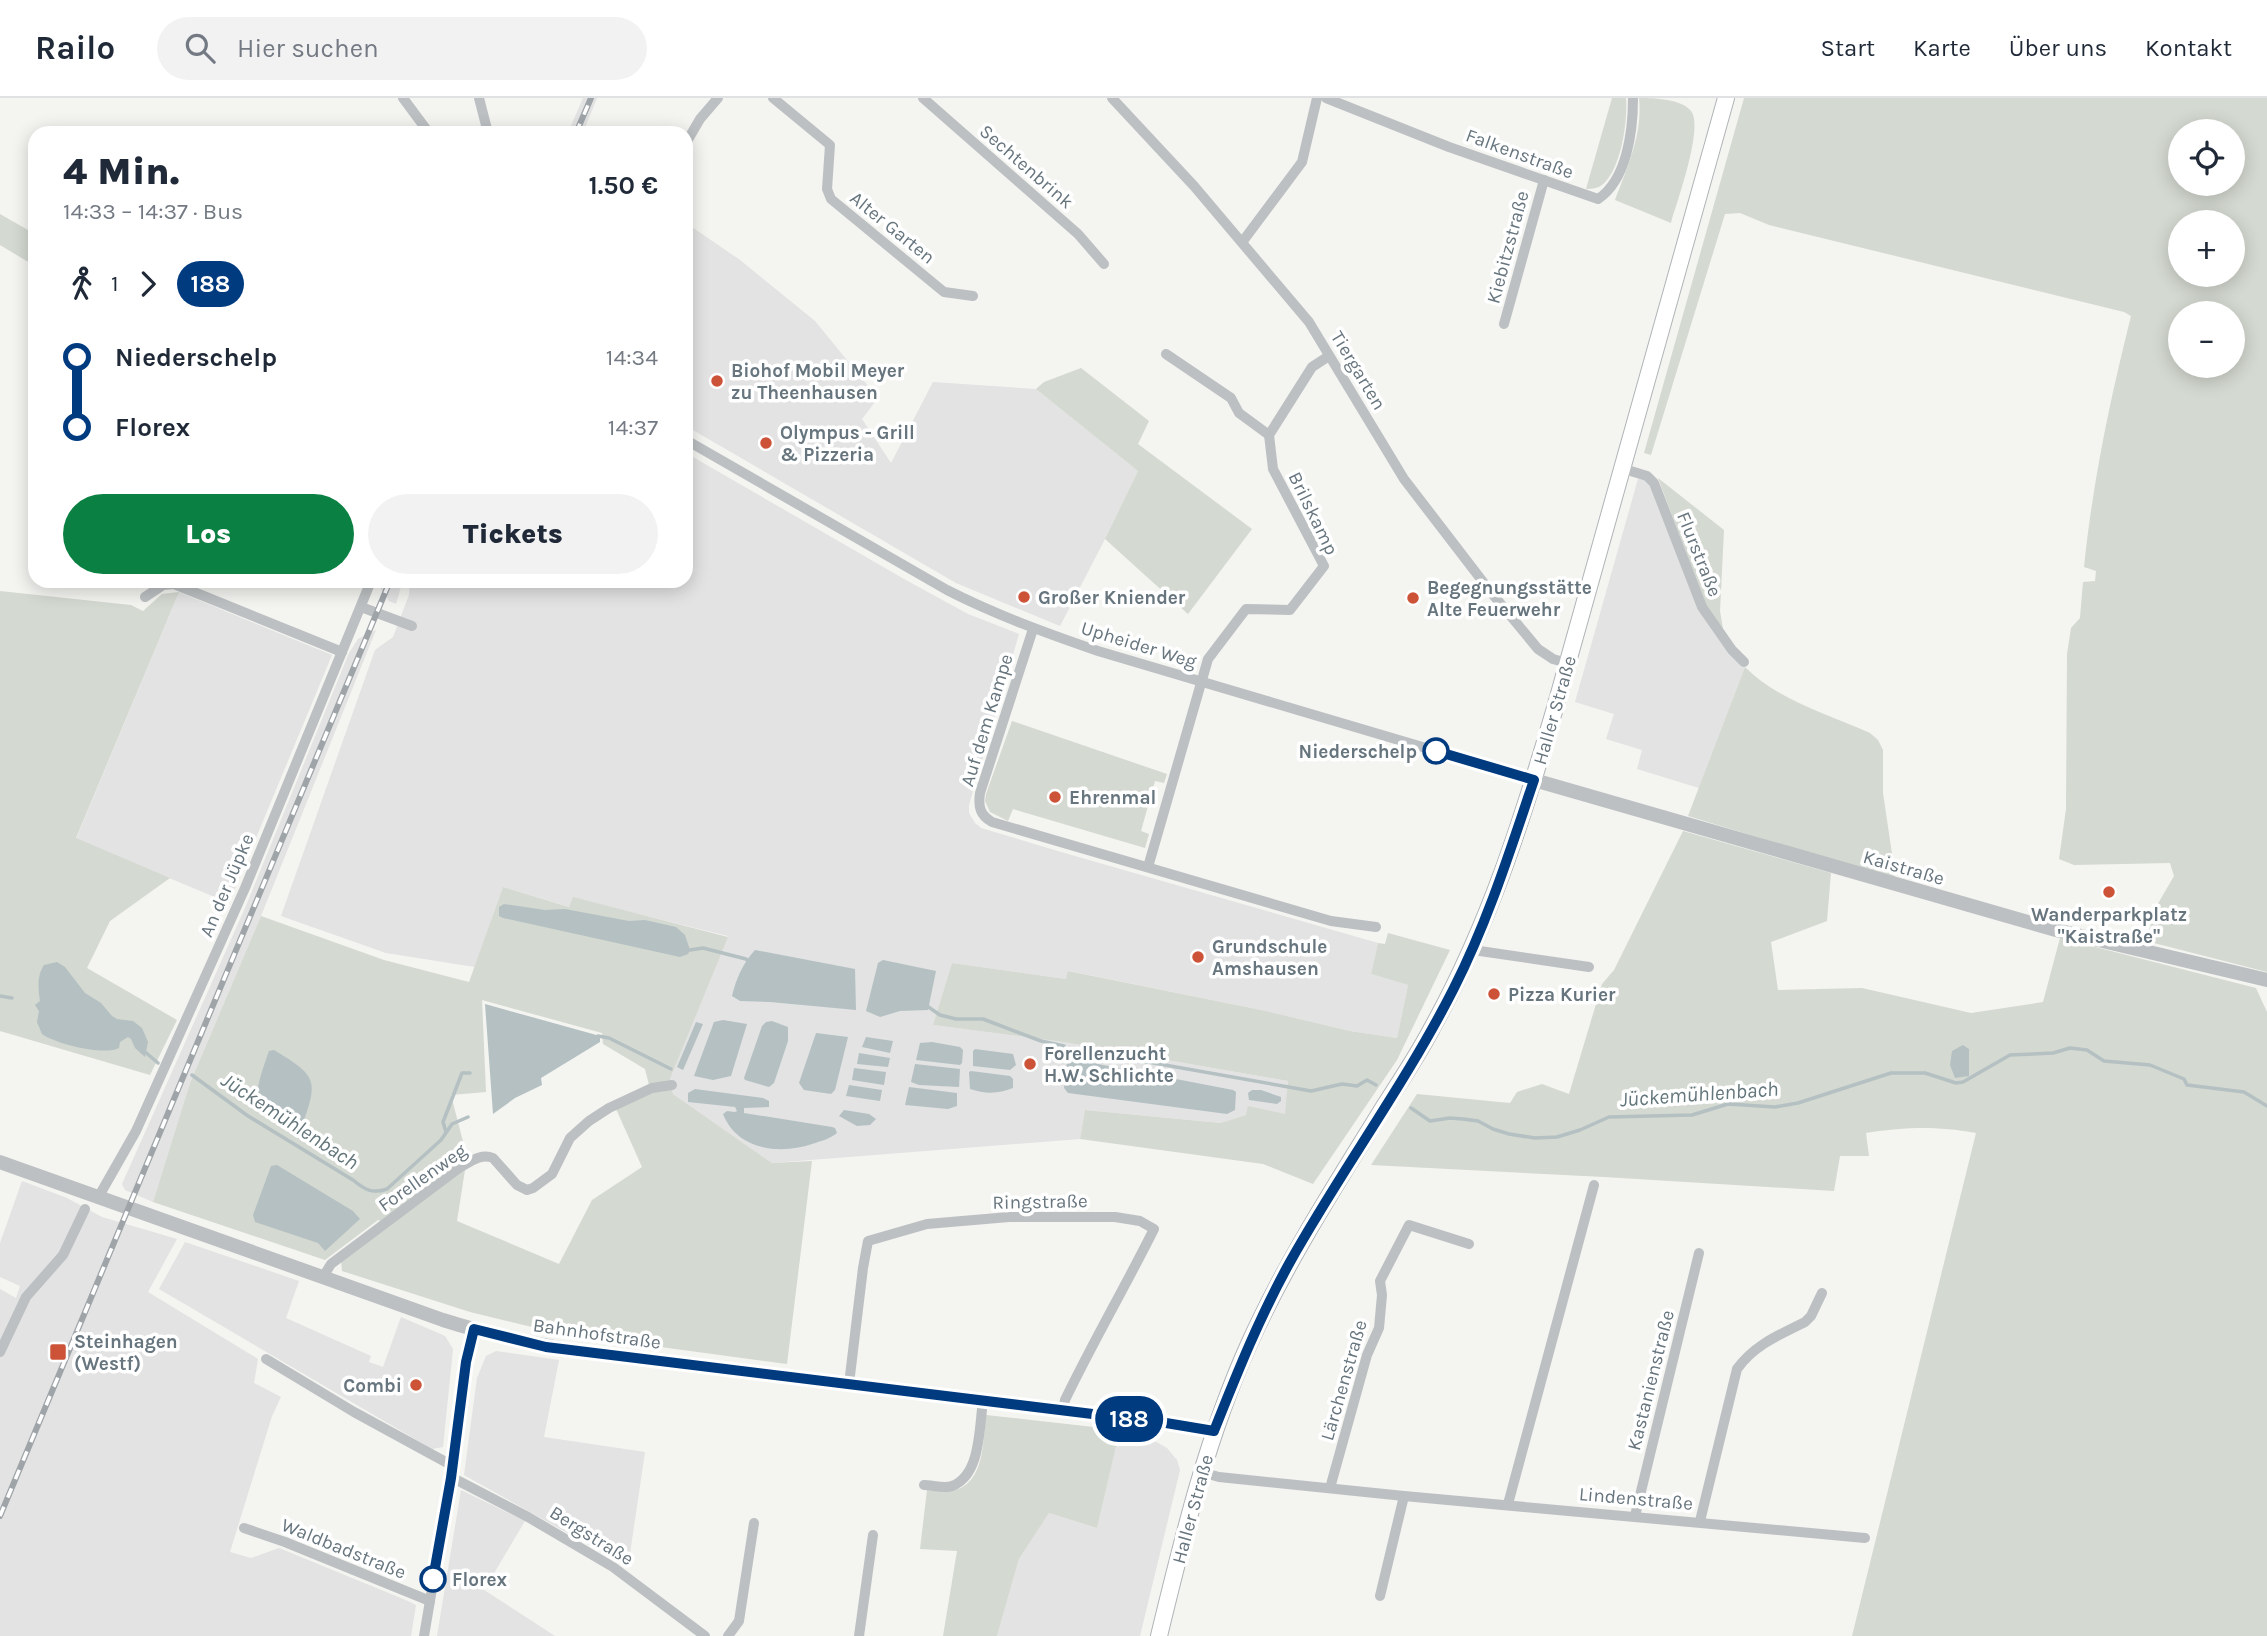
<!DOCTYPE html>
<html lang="de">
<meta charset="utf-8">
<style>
:root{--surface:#fff;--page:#f2f2f3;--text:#1f2937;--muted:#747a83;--line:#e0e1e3;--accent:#0b8043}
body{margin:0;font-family:Karla,sans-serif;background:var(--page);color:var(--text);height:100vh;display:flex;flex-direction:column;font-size:26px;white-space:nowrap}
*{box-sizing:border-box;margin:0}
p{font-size:23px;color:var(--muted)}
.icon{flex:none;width:38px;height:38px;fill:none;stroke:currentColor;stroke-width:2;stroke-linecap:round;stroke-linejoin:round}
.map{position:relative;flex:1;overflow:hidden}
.panel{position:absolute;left:28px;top:28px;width:665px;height:462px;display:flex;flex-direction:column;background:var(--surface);border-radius:21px;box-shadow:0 4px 18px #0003}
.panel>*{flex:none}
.badge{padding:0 14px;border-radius:23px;font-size:24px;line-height:46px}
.tools{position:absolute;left:2168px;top:21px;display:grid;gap:14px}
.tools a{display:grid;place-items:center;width:77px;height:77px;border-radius:50%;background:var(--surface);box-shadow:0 4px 18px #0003;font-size:35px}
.map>.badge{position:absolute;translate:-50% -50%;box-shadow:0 0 0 4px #fff}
.legs{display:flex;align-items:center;gap:10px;height:77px;padding:0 35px;font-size:23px}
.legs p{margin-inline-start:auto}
.overview{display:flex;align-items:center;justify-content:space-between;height:119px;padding:0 35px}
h1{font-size:38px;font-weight:800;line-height:52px}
.primary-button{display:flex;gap:14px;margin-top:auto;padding:14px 35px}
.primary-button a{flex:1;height:80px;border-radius:42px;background:var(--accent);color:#fff;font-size:28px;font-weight:800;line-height:80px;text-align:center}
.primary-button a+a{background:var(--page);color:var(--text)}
ul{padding:0 35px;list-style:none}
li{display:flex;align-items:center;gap:24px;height:70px;font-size:26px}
li i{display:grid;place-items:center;width:10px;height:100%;margin:0 9px;background:currentColor}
li i::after{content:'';width:18px;height:18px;margin:-9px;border:5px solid;border-radius:50%;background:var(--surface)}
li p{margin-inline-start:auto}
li:first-child i{background:linear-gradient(#0000 50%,currentColor 0)}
li:last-child i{background:linear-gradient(currentColor 50%,#0000 0)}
header{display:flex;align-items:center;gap:42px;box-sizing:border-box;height:98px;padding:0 35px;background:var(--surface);border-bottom:2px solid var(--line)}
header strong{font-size:33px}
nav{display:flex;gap:38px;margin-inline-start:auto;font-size:24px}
.search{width:490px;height:63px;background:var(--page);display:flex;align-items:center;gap:18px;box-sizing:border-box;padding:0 24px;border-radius:38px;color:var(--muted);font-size:26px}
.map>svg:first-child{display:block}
.built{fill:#e2e3e2}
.green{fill:#d4d9d1;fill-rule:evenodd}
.water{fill:#b5c0c3}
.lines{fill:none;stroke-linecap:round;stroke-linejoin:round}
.stream{stroke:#b5c0c3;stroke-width:3.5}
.secondary-casing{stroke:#afb4b7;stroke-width:18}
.minor{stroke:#bcc0c2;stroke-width:10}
.tertiary{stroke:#bcc0c2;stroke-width:14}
.secondary{stroke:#fff;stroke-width:16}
.rail-casing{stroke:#9ea4a8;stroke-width:6}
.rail{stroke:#fff;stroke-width:3.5;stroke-dasharray:10;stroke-linecap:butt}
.line-1-casing{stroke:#fff;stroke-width:16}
.line-1{stroke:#003b80;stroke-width:10}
.poi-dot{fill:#cd5338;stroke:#fff;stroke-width:2.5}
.stop-1-dot{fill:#fff;stroke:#003b80;stroke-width:3.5}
.labels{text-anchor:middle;stroke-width:7;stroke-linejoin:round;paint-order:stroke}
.street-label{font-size:19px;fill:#67757e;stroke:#fff}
.poi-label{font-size:19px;font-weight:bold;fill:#67757e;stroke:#fff;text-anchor:start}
.stop-label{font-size:19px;font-weight:bold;fill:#67757e;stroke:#fff;text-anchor:end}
.water-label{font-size:21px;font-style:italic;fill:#63767b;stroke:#fff}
</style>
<header>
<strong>Railo</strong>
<div class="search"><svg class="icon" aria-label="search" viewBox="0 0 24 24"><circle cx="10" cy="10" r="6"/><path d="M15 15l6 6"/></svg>Hier suchen</div>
<nav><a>Start</a><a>Karte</a><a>Über uns</a><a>Kontakt</a></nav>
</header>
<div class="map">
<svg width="2267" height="1538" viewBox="0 0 2267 1538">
<rect width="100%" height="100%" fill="#f4f4f1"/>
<g class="built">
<polygon points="583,0 597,0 583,35 568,35"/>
<polygon points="686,125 740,162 815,223 878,300 862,321 891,365 933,284 1036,291 1138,373 1105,441 1060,528 956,485 686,328"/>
<polygon points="686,355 904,481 968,516 1019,536 969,707 969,715 975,725 981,730 1061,754 1378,845 1371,876 1408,887 1397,940 1350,933 1266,913 1069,873 1066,881 952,865 933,927 1063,944 1288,983 1286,1016 1246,1017 1222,1025 1085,1012 1080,1041 772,1065 673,996 670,981 728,838 573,800 570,809 503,789 475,869 386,855 281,818 375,552 393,539 409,497 410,483 686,483"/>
<polygon points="1638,381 1645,382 1652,389 1728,551 1745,569 1699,690 1637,671 1642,652 1606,641 1614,616 1575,604"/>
<polygon points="382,483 397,483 402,485 396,506 389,503 379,488"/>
<polygon points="179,494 332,557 229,805 76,741"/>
<polygon points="376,532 261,818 190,985 153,1104 125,1092 122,1086 245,810 349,555 358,541"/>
<polygon points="22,1083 67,1100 102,1119 177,1141 148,1194 258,1261 254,1285 281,1299 272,1318 230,1454 251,1460 279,1450 408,1503 416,1507 411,1538 0,1538 0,1191 16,1200 20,1188 0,1179 0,1145"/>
<polygon points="185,1144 299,1183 286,1220 371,1258 369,1264 383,1269 401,1219 445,1238 453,1251 443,1349 432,1351 159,1191"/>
<polygon points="496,1253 559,1262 544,1339 645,1354 628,1469 464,1377 477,1280 486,1258"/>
<polygon points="1120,1332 1144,1337 1167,1350 1177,1362 1180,1372 1140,1538 997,1538 1019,1461 1049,1415 1097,1430"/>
<polygon points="461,1392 525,1423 484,1492 555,1538 437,1538"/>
</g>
<g class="green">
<path d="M1612,0H1626C1628,22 1621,72 1602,87C1598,90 1592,91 1586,91Z"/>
<path d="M1639,0C1654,0 1682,1 1691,13C1704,29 1677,104 1671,125L1615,102C1627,70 1643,36 1639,0Z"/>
<path d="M1744,0H2267V874L2146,843L2156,809L2174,778L2170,765L2074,767L2059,761L2066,711L2067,556L2071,530L2080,520L2083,484L2095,483L2096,473L2084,469C2093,382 2110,302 2131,218L2124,214L1769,127L1740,115L1725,116L1651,357L1644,355ZM2180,33H2233V86H2180ZM2180,124H2233V177H2180ZM2180,215H2233V268H2180Z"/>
<polygon points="0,116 35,136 35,168 0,147"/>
<polygon points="1081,270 1149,323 1138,346 1252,431 1188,516 1105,441 1138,373 1036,291 1044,284"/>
<polygon points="1658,380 1724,432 1720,513 1723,531 1706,508"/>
<polygon points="0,493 131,507 143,513 162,496 179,494 76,740 170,780 110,823 87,870 177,922 150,977 0,933"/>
<path d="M1745,569C1778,602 1827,616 1870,635L1878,642L1883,652V695L1895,776L1892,780L1688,718Z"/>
<polygon points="1012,623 1167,676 1164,685 1155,683 1141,733 1149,736 1145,750 1013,711 1008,723 990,714 985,703 986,696"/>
<path d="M1683,733L1831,775L1827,823L1771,844L1778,892L1862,890L1971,915L2043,904L2060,840L2256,890L2267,914V1538H1852L1976,1035C1935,1028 1907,1029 1866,1035L1869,1058H1840L1834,1093L1604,1079L1371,1067L1417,996L1510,1005L1517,994L1542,986L1569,996L1602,886L1614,872Z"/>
<path d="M503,789L569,809L573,799L728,839L670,981L673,996L772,1065L812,1063L787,1266L557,1235L470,1214L342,1173L341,1163L391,1127L378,1122L325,1162L153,1104L190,985L261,818L384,862L469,884ZM482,902L602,935L603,946L645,971L651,995L616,1011L642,1069L592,1102L559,1166L457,1123L467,1059L451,997L486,994Z"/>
<polygon points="1388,835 1450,852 1397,962 1313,1086 1263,1066 1080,1041 1085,1012 1221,1025 1246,1017 1248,1008 1285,1016 1288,983 1063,944 933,927 952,865 1066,881 1068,873 1266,913 1350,933 1397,940 1408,887 1371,876 1378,845 1385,846"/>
<path d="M986,1317L1120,1332L1097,1430L1049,1415L1019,1461L997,1538H943L957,1453L920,1451L927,1392C935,1392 942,1393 949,1393C985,1390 983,1343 986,1317Z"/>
</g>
<g class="water">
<polygon points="504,806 545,812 565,811 629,823 645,822 676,829 685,837 690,852 688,856 680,859 503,820 499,818 499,809"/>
<path d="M755,852L855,871L856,912L770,904L740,903L732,898C736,881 743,865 755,852Z"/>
<polygon points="883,862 936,873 928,912 900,913 880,919 866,913 878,865"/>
<path d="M57,864L65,869L85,895L101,905L112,918L117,921L133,923L142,930L148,944L145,959L135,950L131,941L128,939L120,944L119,950C104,958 56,946 42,936L37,924L39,913L35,907L40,903C38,891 37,877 44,867Z"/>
<polygon points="485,906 600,938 600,944 541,980 542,987 515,1000 493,1016"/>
<polygon points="723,922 747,926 731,978 713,982 694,978 714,924"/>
<polygon points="772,923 788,929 788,943 774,985 769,989 745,982 744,980 762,928 766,924"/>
<polygon points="696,924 703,926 683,972 677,969"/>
<polygon points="816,935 848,939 835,992 831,996 804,992 799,985"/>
<polygon points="866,939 893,943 890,955 862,949"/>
<polygon points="932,944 960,949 963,952 962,965 960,967 916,962 920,945"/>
<polygon points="1963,947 1969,951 1969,978 1955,980 1950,967 1952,953"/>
<polygon points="975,951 1013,956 1016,967 1010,972 973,968 973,953"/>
<path d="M274,952C317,978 319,982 301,1030L297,1031C250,1007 252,1001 269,953Z"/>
<polygon points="859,955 890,960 888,969 857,966"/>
<polygon points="1072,961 1233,992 1236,994 1235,1012 1227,1016 1068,995 1064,990 1067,964"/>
<polygon points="915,966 960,971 959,989 919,987 911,984"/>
<polygon points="854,970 886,974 884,987 852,982"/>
<path d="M971,973L1010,978L1013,981V990C998,996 985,996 970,991L969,974Z"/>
<polygon points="849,987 882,992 880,1003 846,998"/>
<polygon points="909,989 957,995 957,1008 948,1011 905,1007"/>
<path d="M695,991L763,1000L769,1003V1009L744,1010V1015L832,1029L835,1030L837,1035C830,1041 821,1043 812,1046C780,1057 737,1052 723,1016L727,1013L735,1014L737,1013L735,1009L688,1004V995Z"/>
<polygon points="1252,992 1261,992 1281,999 1281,1003 1277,1006 1249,1002 1248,995"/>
<polygon points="844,1012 869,1016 876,1021 870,1027 857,1028 839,1018"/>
<polygon points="277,1067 353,1113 360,1121 325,1153 318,1145 255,1124 253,1117 271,1068"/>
</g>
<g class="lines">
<g class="stream">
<polyline points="690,852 703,850 746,861 748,863"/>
<polyline points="0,898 12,900"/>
<polyline points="927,908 940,917 956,921 983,921 1041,943 1064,948"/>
<polyline points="598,938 609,940 671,971"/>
<polyline points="1069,950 1311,993 1342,986 1357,988 1367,982 1376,987"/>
<polyline points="144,953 158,965"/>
<path d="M192,977L248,1018L353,1082C365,1092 372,1096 387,1091L441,1042L452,1026L468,1019"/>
<polyline points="1411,1010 1430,1023 1450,1020 1463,1021 1478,1023 1493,1031 1509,1036 1535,1040 1557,1039 1580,1032 1609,1019 1692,1017 1728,1006 1775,1009 1798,1005 1891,975 1925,975 1956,985 1963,984 2010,957 2053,955 2070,950 2087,952 2104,963 2150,967 2184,981 2187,987 2244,994 2267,1008"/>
<polyline points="446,1034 443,1024 462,975 470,975"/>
</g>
<g class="secondary-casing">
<path id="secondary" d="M1159,1538C1183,1439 1207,1339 1249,1246C1287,1162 1337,1085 1385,1007C1401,982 1418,957 1432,930C1489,827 1522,723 1555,610L1726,0"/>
</g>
<g class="minor">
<polyline points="403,0 429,35"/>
<polyline points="479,0 488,35"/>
<polyline points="773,0 830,47 827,91 831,101 944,194 973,198"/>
<polyline points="923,0 1078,136 1104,166"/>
<polyline points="1112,0 1194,88 1309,224 1404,381 1490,493 1538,551 1553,561 1567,565"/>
<path d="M1326,0L1449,49L1598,101C1627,82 1633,33 1633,0"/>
<polyline points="686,45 700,21 718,0"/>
<polyline points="1243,143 1302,64 1317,0"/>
<polyline points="1504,226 1544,82"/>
<polyline points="1166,256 1231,300 1239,315 1269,337"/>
<path d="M686,342L947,492C996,517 1046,535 1098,553L1534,682"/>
<polyline points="1621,370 1647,378 1654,385 1702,509 1732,552 1744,564"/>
<polyline points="145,499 163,487 174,486 342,554"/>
<polyline points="361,509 412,528"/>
<path d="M1033,531L980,695C978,709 980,717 992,724L1331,823L1376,829"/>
<polyline points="1148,769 1208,561 1246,511 1290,512 1324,468 1273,371 1269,337 1312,269 1329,258"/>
<polyline points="1473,852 1589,869"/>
<polyline points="99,1098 136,1033 245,790 371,483"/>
<path d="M323,1179L331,1166L459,1070C470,1064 481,1055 493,1060L517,1087L527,1092L533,1090L552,1076L570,1040L589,1023L609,1010L652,990L672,987"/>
<polyline points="0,1254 26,1199 63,1157 85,1111"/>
<polyline points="266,1261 354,1314 453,1368"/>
<path d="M849,1286L863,1170L868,1143L927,1126L1009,1119H1115L1140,1123L1154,1131C1125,1189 1093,1244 1065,1302L1063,1313"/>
<polyline points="1201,1374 1219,1379 1404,1398 1865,1440"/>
<polyline points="451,1379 528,1419 613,1469 705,1538"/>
<path d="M924,1387C932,1387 944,1391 952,1388C981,1377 979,1330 983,1303"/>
<polyline points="1330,1390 1367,1257 1379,1230 1382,1197 1380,1183 1409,1127 1469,1146"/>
<polyline points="1508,1406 1594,1087"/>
<polyline points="1635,1418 1699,1155"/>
<path d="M1700,1423L1737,1271C1754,1247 1779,1237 1805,1224L1811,1218L1822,1195"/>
<polyline points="244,1430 285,1444 430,1503"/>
<polyline points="1380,1498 1404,1398"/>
<polyline points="424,1538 451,1379 465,1264 474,1232"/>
<polyline points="728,1538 739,1523 754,1425"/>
<polyline points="859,1538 873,1437"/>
</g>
<g class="tertiary">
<polyline points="1534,682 2056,832 2267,882"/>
<path d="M0,1064L443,1222C493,1238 542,1248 594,1255L1166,1325L1214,1333"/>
</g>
<use href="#secondary" class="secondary"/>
<g class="rail-casing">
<g id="rail">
<polyline points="576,35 591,0"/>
<polyline points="0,1418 390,483"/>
</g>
</g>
<use href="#rail" class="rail"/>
</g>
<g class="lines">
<g class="line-1-casing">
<path id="line-1" d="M433,1481L451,1380L466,1264L474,1231L546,1249L1166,1325L1214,1333C1237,1275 1260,1218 1290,1164C1342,1071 1406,985 1454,890C1488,823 1510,753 1534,682L1436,653"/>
</g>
<use href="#line-1" class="line-1"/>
</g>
<g class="poi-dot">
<circle cx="717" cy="283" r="7"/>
<circle cx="766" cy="345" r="7"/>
<circle cx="1024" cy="499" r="7"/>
<circle cx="1413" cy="500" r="7"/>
<circle cx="1055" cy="699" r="7"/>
<circle cx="2109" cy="794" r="7"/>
<circle cx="1198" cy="859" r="7"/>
<circle cx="1494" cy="896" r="7"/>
<circle cx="1030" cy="966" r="7"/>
<rect x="49" y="1245" width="18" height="18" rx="3.5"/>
<circle cx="416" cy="1287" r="7"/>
</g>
<g class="stop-1-dot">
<circle cx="1436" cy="653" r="12"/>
<circle cx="433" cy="1481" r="12"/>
</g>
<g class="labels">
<g class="street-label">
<text transform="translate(1520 55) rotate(20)" y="7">Falkenstraße</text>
<text transform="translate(1027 68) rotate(41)" y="7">Sechtenbrink</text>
<text transform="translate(893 129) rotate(39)" y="7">Alter Garten</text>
<text transform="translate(1507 149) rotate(-75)" y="7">Kiebitzstraße</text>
<text transform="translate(1359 272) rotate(59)" y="7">Tiergarten</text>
<text transform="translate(1314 415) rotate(64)" y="7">Brilskamp</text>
<text transform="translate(1700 456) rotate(68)" y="7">Flurstraße</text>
<text transform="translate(1139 546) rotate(17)" y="7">Upheider Weg</text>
<text transform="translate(1554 612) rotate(-74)" y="7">Haller Straße</text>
<text transform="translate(986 622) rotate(-73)" y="7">Auf dem Kampe</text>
<text transform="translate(1904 769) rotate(16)" y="7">Kaistraße</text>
<text transform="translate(226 787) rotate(-67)" y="7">An der Jüpke</text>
<text transform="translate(422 1079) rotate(-35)" y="7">Forellenweg</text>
<text transform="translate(1040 1103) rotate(-1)" y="7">Ringstraße</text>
<text transform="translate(597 1235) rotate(8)" y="7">Bahnhofstraße</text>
<text transform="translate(1343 1282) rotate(-74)" y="7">Lärchenstraße</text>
<text transform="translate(1650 1282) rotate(-76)" y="7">Kastanienstraße</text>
<text transform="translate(1636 1400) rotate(5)" y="7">Lindenstraße</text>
<text transform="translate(1192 1411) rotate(-75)" y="7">Haller Straße</text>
<text transform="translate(592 1437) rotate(32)" y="7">Bergstraße</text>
<text transform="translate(344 1450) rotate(22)" y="7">Waldbadstraße</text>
</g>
<g class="poi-label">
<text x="731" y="279">Biohof Mobil Meyer<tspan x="731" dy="22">zu Theenhausen</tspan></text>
<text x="780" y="341">Olympus - Grill<tspan x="780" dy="22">&amp; Pizzeria</tspan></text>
<text x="1427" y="496">Begegnungsstätte<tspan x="1427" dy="22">Alte Feuerwehr</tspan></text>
<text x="1038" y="506">Großer Kniender</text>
<text x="1069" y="706">Ehrenmal</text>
<text x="2109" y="823" text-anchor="middle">Wanderparkplatz<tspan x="2109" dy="22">"Kaistraße"</tspan></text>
<text x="1212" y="855">Grundschule<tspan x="1212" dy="22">Amshausen</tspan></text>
<text x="1508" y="903">Pizza Kurier</text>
<text x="1044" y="962">Forellenzucht<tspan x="1044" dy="22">H.W. Schlichte</tspan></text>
<text x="74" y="1250">Steinhagen<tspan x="74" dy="22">(Westf)</tspan></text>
<text x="402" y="1294" text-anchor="end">Combi</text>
</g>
<g class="stop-label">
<text x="1417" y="660">Niederschelp</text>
<text x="452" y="1488" text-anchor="start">Florex</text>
</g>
<g class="water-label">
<text transform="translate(1699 996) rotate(-4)" y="7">Jückemühlenbach</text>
<text transform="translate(290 1023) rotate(33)" y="7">Jückemühlenbach</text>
</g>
</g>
</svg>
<div class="tools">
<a><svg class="icon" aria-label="locate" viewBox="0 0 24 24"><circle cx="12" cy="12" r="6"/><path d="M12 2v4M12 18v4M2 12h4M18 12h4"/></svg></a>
<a>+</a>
<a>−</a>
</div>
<b class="badge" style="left:1129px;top:1321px;background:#003b80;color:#fff">188</b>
<section class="panel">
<div class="overview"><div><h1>4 Min.</h1><p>14:33 – 14:37 · Bus</p></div><b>1.50 €</b></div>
<div class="legs"><svg class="icon" aria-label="walk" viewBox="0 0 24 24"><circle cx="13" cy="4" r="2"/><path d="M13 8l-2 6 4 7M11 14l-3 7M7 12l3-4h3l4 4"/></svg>1<svg class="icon" aria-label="forward" viewBox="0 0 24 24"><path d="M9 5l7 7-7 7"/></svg><b class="badge" style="background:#003b80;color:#fff">188</b></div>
<ul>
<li><i style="color:#003b80"></i><b>Niederschelp</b><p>14:34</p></li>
<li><i style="color:#003b80"></i><b>Florex</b><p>14:37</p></li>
</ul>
<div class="primary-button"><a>Los</a><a>Tickets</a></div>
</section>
</div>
